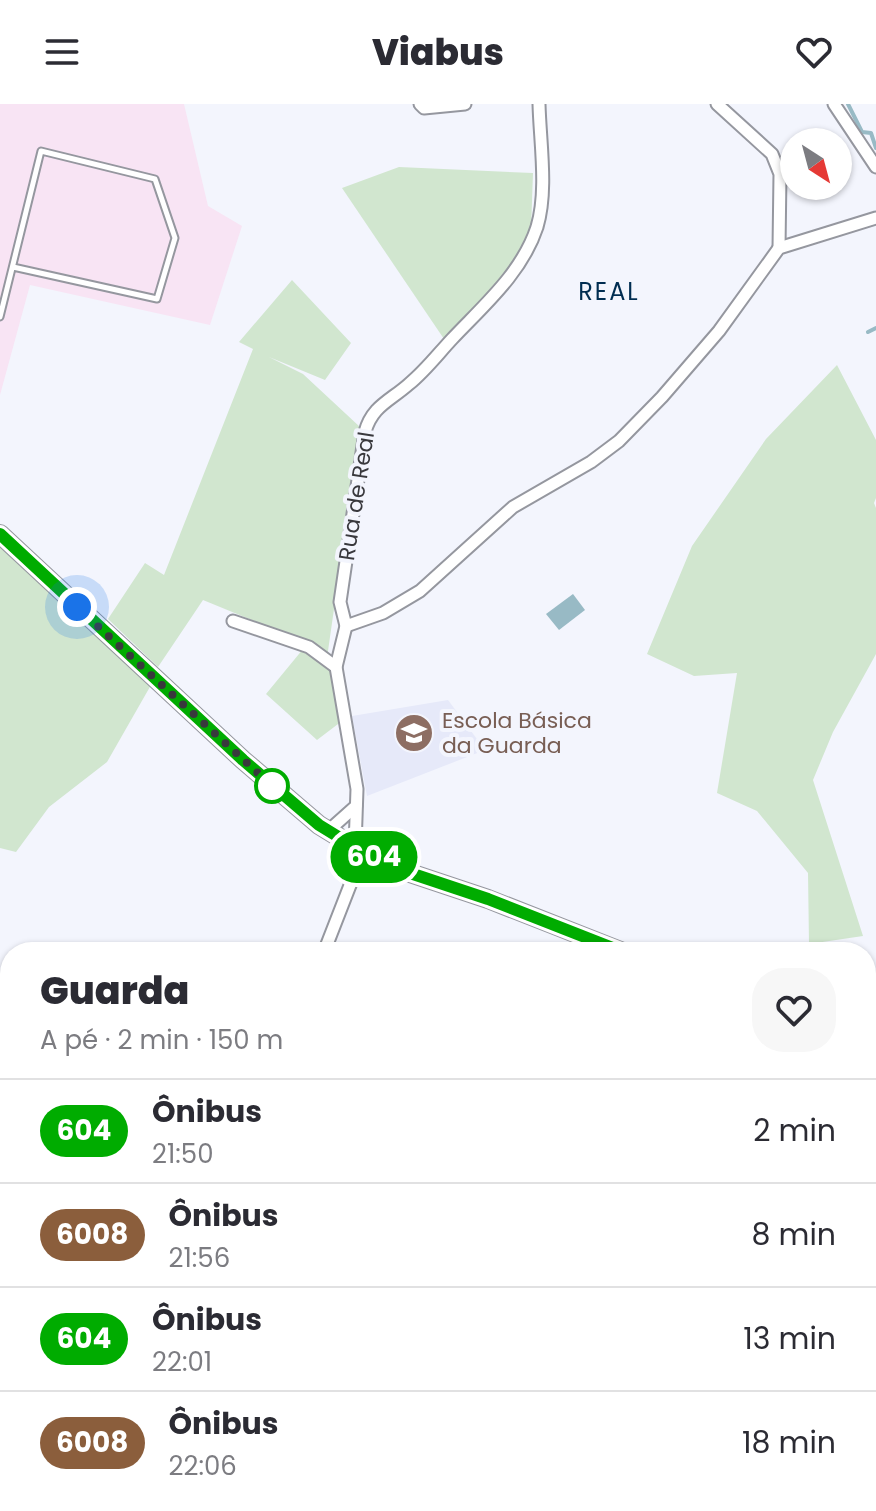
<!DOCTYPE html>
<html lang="pt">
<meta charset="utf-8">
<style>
:root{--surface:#fff;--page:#f7f7f7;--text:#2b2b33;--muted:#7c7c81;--line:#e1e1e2}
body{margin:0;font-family:Poppins,sans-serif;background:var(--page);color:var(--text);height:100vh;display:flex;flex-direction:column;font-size:30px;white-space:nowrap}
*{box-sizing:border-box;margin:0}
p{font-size:26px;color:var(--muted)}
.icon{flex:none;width:44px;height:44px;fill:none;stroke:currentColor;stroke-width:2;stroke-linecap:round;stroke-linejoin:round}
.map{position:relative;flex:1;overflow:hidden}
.sheet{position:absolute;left:0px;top:838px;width:876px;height:570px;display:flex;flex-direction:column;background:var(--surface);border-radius:32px 32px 0 0;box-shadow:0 2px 6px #0004}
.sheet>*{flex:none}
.badge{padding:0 16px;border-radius:26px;font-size:28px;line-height:52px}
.needle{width:52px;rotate:144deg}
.buttons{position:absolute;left:780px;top:24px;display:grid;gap:16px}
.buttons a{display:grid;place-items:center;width:72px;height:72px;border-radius:50%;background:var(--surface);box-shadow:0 2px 6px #0004;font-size:40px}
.you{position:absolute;width:40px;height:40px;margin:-20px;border:6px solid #fff;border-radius:50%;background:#1a73e8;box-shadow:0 0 0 12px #1a73e833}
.map>.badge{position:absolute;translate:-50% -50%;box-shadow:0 0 0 4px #fff}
.round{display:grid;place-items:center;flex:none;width:84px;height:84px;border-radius:32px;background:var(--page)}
.headline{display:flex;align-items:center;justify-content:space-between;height:136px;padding:0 40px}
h1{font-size:38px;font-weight:800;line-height:60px}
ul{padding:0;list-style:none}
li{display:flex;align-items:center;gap:24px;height:104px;padding:0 40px;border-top:2px solid var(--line)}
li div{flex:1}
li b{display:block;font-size:30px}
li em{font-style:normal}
li .badge{min-width:88px;font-weight:700;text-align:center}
header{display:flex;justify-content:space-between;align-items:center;height:104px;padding:0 40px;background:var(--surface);font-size:36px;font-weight:800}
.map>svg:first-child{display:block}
.industrial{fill:#f8e4f4}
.built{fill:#e6e9f9}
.green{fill:#d1e6cf}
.water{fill:#98bac5}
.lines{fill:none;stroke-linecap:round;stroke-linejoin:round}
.stream{stroke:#98bac5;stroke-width:4}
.service-casing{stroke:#95979f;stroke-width:9}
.minor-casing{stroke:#95979f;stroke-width:15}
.secondary-casing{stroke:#95979f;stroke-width:20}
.service{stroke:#fff;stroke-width:5}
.minor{stroke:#fff;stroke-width:11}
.secondary{stroke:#fff;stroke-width:16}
.line-casing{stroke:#fff;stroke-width:18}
.line{stroke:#00ac00;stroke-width:12}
.walk{stroke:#39393d;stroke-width:8;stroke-dasharray:0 14.4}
.stop-dot{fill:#fff;stroke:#00ac00;stroke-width:4}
.labels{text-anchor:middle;stroke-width:8;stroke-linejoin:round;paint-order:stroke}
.street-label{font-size:22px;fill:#39393d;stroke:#f3f5fd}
.education-label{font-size:22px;fill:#785e54;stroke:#f3f5fd;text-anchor:start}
.neighbourhood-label{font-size:24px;letter-spacing:2px;fill:#002d51;stroke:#f3f5fd}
</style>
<header><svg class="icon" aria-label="menu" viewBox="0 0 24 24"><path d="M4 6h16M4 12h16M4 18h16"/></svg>Viabus<svg class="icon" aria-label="heart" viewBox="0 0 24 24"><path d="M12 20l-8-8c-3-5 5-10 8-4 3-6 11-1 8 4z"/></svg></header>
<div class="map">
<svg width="876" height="1407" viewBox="0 0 876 1407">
<rect width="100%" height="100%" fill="#f3f5fd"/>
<polygon class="industrial" points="0,0 184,0 208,102 242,122 210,221 30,181 0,291"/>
<polygon class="built" points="448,596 485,646 367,692 352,612"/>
<g class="green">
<polygon points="399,63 533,69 531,125 511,166 444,235 342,84"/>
<polygon points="292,176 351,239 325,276 269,253 303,270 360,323 328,547 342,617 317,636 266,590 308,539 203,496 158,563 108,515 145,459 164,471 253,245 239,238"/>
<polygon points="837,261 876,336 876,394 874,399 876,404 876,550 833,628 813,676 863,832 809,840 808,769 757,707 717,689 737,569 694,572 647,550 692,442 766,335"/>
<polygon points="0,443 151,581 107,658 49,703 16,748 0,744"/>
<polygon points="876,1110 876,1407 552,1407 538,1398 866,1398 866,1112"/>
</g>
<polygon class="water" points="573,490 585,506 559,526 546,510"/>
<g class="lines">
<g class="stream">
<polyline points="848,0 862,28 871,29 876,44"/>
<polyline points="868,228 876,224"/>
</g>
<g class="service-casing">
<polyline id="service" points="0,213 41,47 155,75 175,134 157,195 13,163"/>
</g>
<g class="minor-casing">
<g id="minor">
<polyline points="420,0 424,4 465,0"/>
<polyline points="717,0 772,50 780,70 779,144"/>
<polyline points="834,0 876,63"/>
<polyline points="233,517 309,543 336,563"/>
<polyline points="346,522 383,509 420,487 513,403 591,358 619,337 662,293 719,227 779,144 876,114"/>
<polyline points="328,727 356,702"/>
<path d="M355,743L357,685L336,563L346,522L340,498L365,328C372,302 390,297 409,280C425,267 438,250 452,235C483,202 522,169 537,123C548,86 540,39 539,0"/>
<polyline points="324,848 363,748"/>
<polyline points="0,1365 10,1356"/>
<polyline points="324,1398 328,1407"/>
<polyline points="123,1407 126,1398"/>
</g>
</g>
<g class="secondary-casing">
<g id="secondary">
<polyline points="0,430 243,656 319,721 363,748 404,767 488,795 623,848"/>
<polyline points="866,928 876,927"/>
<polyline points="0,948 10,959"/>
<polyline points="464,1398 477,1407"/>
</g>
</g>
<use href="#service" class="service"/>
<use href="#minor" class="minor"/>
<use href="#secondary" class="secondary"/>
</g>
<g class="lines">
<g class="line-casing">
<polyline id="line" points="0,430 243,656 319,721 363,748 404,767 488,795 623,848"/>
</g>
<use href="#line" class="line"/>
<polyline class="walk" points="77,503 272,682"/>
</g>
<defs>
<g id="school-disc" transform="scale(2)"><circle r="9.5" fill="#8d6e63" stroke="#f3f5fd"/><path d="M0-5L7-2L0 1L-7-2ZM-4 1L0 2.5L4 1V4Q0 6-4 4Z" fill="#fff"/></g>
</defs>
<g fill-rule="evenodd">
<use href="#school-disc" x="414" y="629"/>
</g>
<circle class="stop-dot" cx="272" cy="682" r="16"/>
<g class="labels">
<g class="street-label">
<text transform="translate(356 392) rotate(-81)" y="8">Rua de Real</text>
</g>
<g class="education-label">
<text x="442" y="624">Escola Básica<tspan x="442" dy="25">da Guarda</tspan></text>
</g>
<g class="neighbourhood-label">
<text x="609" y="196">REAL</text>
</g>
</g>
</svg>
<div class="buttons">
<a><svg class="needle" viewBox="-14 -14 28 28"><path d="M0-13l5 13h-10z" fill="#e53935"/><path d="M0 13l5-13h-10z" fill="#7c7c81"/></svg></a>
</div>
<div class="you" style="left:77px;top:503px"></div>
<b class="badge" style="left:374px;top:753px;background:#00ac00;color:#fff">604</b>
<section class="sheet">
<div class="headline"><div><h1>Guarda</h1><p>A pé · 2 min · 150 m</p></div><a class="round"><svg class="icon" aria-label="heart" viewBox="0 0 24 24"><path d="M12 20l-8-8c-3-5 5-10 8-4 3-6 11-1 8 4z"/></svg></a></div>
<ul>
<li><span class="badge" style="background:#00ac00;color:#fff">604</span><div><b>Ônibus</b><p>21:50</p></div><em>2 min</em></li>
<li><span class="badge" style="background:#8b5e3c;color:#fff">6008</span><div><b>Ônibus</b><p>21:56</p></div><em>8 min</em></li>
<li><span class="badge" style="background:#00ac00;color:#fff">604</span><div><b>Ônibus</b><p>22:01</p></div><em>13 min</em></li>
<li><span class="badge" style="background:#8b5e3c;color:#fff">6008</span><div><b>Ônibus</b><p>22:06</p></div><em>18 min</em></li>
</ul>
</section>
</div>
